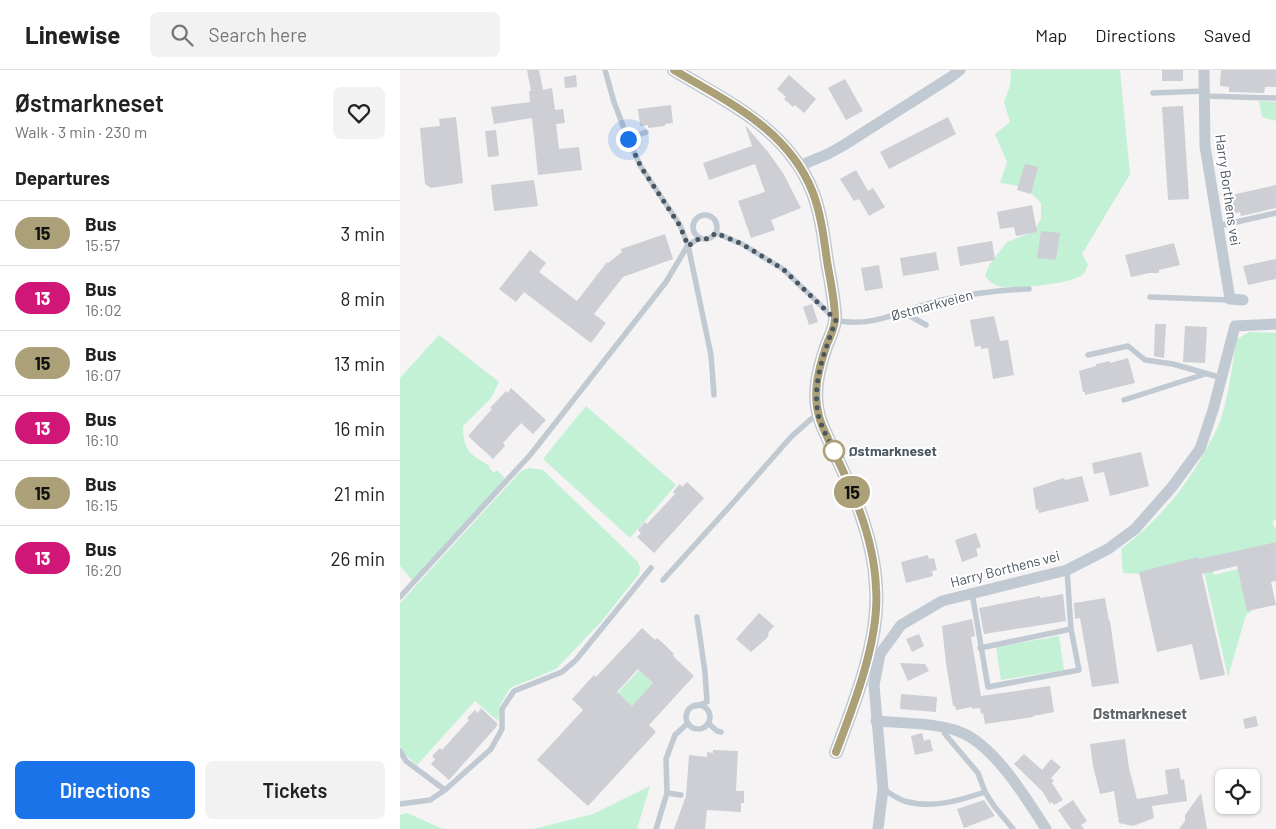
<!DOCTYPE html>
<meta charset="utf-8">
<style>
:root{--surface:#fff;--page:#f2f2f2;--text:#222;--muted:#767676;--line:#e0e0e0;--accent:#1a73e8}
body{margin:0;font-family:Barlow,sans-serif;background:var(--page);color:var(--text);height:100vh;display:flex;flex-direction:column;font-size:19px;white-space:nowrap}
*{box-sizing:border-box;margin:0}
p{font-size:16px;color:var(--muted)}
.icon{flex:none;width:28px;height:28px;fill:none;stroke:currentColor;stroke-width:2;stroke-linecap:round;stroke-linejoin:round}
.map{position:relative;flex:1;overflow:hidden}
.sheet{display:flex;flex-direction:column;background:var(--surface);width:400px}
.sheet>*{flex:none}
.badge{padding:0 10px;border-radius:16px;font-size:18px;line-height:32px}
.controls{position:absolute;left:815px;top:699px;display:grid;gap:10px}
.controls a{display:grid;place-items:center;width:45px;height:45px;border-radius:8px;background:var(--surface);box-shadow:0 1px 4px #0004;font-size:25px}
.you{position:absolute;width:25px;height:25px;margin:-12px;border:4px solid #fff;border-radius:50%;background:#1a73e8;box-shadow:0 0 0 8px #1a73e833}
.map>.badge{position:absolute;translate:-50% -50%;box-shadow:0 0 0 2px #fff}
h2{padding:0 15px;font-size:19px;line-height:45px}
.round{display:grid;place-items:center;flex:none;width:52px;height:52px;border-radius:8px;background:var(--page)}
.overview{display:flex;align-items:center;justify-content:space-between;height:85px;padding:0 15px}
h1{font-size:24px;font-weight:600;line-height:38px}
.primary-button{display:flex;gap:10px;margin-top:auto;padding:10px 15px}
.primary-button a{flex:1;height:58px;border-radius:8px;background:var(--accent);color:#fff;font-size:20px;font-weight:600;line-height:58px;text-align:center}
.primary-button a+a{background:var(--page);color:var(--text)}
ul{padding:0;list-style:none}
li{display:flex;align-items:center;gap:15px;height:65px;padding:0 15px;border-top:1px solid var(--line)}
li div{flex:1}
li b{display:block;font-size:19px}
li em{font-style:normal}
li .badge{min-width:55px;font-weight:700;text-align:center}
header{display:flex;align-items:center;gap:30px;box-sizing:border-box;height:70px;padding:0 25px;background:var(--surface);border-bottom:1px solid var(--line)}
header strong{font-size:24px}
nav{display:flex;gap:28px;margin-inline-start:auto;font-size:18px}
.search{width:350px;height:45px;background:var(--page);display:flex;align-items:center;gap:12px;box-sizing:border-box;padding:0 18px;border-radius:8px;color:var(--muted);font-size:19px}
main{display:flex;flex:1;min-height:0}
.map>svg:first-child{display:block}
.green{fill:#c3f1d5}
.building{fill:#cdcfd5;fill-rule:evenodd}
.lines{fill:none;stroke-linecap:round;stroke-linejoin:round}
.service{stroke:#c1cad2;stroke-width:5.5}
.minor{stroke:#c1cad2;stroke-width:11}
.tertiary{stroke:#c1cad2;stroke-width:14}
.line-casing{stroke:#fff;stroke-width:11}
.line{stroke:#aba077;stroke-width:8}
.walk{stroke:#4a5661;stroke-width:5;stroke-dasharray:0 9}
.stop-dot{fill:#fff;stroke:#aba077;stroke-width:2.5}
.labels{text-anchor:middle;stroke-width:4;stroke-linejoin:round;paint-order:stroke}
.street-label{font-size:14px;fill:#4a5661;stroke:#fff}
.stop-label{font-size:14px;font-weight:bold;fill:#4a5661;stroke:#fff;text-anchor:start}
.neighbourhood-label{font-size:15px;font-weight:bold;fill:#5f6368;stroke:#fff}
</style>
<header>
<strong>Linewise</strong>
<div class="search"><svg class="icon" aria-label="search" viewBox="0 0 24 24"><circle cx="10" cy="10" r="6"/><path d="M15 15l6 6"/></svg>Search here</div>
<nav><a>Map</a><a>Directions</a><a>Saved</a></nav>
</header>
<main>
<section class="sheet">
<div class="overview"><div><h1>Østmarkneset</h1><p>Walk · 3 min · 230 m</p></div><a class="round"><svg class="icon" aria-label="heart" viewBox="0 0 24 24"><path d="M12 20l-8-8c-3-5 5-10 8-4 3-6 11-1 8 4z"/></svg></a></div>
<h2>Departures</h2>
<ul>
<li><span class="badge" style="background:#aba077;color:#111">15</span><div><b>Bus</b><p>15:57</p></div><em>3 min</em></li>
<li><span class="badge" style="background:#d01778;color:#fff">13</span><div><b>Bus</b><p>16:02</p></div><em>8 min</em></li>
<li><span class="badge" style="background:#aba077;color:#111">15</span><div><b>Bus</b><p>16:07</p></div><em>13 min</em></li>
<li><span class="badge" style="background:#d01778;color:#fff">13</span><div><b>Bus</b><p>16:10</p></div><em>16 min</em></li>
<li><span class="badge" style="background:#aba077;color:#111">15</span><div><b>Bus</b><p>16:15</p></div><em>21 min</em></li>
<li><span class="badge" style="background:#d01778;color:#fff">13</span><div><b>Bus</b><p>16:20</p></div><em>26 min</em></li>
</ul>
<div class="primary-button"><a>Directions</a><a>Tickets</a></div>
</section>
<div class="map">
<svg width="876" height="759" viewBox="0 0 876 759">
<rect width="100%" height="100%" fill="#f5f3f3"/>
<g class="green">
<path d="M611,0H720L730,104L682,184L688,195C686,198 685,203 682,205C674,213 613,220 601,217C594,215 590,212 585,206L589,195L607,172L633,162L641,149V133C626,117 622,116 600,113L607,92L595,64L610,52L604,32L610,16Z"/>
<polygon points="859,31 876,32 876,51 862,47"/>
<path d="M849,262L876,263V449L872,452L876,460V472L741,504L723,503L721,479C759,450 787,417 809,374C813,366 818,358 821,349C829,324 832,297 836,270Z"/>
<path d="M39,265L99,312L91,328L63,356C63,380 70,385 90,396L89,398L94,403L97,400L104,407L103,411L12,510L0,496V308Z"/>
<polygon points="186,336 276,415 230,468 143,389"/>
<polygon points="129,398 143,400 237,491 240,497 239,504 201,552 156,599 110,618 100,635 98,651 75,631 17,695 5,684 0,676 0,533 121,401"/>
<polygon points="811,495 814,505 842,498 852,541 846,545 828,607 803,497"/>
<polygon points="659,566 664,600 601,610 596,577"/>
<polygon points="239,600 254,614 232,637 218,623"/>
<polygon points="250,716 237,759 134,759 193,744"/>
<polygon points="7,743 43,759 0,759 0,745"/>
</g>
<g class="building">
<polygon points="127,0 139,0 143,20 152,18 155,40 163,39 165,53 156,54 159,79 179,77 182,100 138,105 132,48 94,54 91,37 130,32 129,21 131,21"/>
<rect x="762" y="0" width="21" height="11"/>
<polygon points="821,0 876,0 876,17 865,17 864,23 829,22 829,17 820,16"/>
<polygon points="176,5 177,17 165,18 164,7"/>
<polygon points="389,5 416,29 404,43 395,35 393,37 384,29 386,27 377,19"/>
<polygon points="445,9 463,41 446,50 428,18"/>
<polygon points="271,35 273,53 265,54 265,56 257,57 248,58 248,55 240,56 238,39"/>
<polygon points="783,36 789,129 768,130 762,37"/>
<polygon points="56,47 63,113 31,118 25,114 20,58 40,56 39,49"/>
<polygon points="548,47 556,64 489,99 480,82"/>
<polygon points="345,55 368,82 383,103 401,138 371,150 375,160 351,168 338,131 365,122 355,94 309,110 303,93 352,76"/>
<polygon points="96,60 99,86 88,87 85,61"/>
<polygon points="625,94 638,97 631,124 617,120"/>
<polygon points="456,100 468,121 473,118 485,137 469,146 459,129 454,131 440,109"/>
<polygon points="134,110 138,136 94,141 91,115"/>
<polygon points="876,115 876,138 841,146 840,142 832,144 827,126"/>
<polygon points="632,135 637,162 616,166 614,157 600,159 597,142"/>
<polygon points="641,161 660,163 656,190 637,188"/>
<polygon points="265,164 273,189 223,207 194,244 206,253 191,273 124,222 116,232 99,219 130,180 146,193 139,202 177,231 207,192 208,193 222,182 221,179"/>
<polygon points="592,171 595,190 560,196 557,177"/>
<polygon points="774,173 780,195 759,200 759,203 749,203 731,207 725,185"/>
<polygon points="536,182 539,200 503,206 500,188"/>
<polygon points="876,189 876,209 848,215 843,196"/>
<polygon points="479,195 483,218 465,221 461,198"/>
<polygon points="412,234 418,252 409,255 403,237"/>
<polygon points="594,246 600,271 608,270 614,305 593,309 588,278 581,279 581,276 575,277 570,250"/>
<polygon points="755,254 766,254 764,288 754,286"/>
<polygon points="785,256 807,257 805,293 783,292"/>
<polygon points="728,288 735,313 685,325 685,322 683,322 679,301 696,296 696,294 710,291 710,293"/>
<polygon points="111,318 146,350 133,364 121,353 103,373 105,376 93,389 68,366 92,339 90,338 106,321 108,323"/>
<polygon points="741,382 749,416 710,426 704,402 694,404 692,393"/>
<polygon points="682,406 689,431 639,443 638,439 636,440 633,418 664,408 665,410"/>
<polygon points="287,412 304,428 254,483 237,467 241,463 238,460 245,452 247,454 275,424 273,422 280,414 282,417"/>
<polygon points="576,463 581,477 576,479 578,486 562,492 555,470"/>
<polygon points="876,472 876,511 871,512 876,535 847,541 837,496 802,504 825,605 800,610 792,574 757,582 739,502 798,487 799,489"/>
<polygon points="528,485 529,489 534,488 537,500 532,501 533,506 506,513 501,492"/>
<polygon points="663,524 666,551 584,564 579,538 640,526 640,528"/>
<polygon points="705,528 709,551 710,551 719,613 692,617 680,548 675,549 674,533"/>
<polygon points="359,543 374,556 368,563 369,564 367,568 351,582 336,569"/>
<polygon points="572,549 575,566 571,567 581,626 650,616 654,642 633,646 633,647 585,654 583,643 581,644 580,638 572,639 572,637 556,640 555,636 553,636 546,593 542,556"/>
<path d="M242,558L255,570L257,568L266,576L274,584L273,586L294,606L249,655L256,662L188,736L137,690L183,640L172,629L194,605L196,607ZM238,599L253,613L232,636L217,622Z"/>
<polygon points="519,564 524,576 512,582 506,569"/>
<polygon points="500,593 525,594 529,601 508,611"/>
<polygon points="501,624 537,627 536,642 500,639"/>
<polygon points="81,638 97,653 97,656 49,710 31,694 35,689 32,686 40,678 42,680 69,650 67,648 75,640 78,643"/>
<polygon points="856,646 858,656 845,659 843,649"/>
<polygon points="522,663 524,671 530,669 533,681 515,685 511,666"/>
<polygon points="725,669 729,698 737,729 768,724 765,700 779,698 781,710 784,709 787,731 752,736 754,748 733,756 719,753 714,721 700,724 693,696 690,674"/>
<polygon points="313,680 338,681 336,721 344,721 344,733 341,733 341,742 307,740 305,759 274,759 286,726 289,685 307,687 307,682 313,683"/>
<polygon points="624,684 642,700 651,689 661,697 651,708 654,711 652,713 663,730 654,735 652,732 650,734 642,721 614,694"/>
<polygon points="801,723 807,759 779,759 785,751 785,745"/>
<polygon points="584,730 595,746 564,758 557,739"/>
<polygon points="673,730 687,751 681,755 684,759 671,759 658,740"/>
</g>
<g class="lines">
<g class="service">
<polyline points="205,0 214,32 228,69 241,97 280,155 288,175 311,285 314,325"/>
<polyline points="753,23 804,21"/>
<polyline points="804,26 876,28"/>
<polyline points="228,69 246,62"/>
<circle cx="305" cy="157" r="12"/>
<polyline points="823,155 876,143"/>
<path d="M316,163L342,174L383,199L436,250C469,259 504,240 537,231C568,224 598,220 629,219"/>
<polyline points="750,227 830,230"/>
<polyline points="503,242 526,255"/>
<polyline points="688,285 728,276 745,290 773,294 822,308"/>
<polyline points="724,330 805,304"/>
<polyline points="263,510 331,435 391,367 411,349 418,346"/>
<polyline points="572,523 588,617 679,600 671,559 667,500"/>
<polyline points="0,527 131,384 266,212 288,175 300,168"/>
<polyline points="580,578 671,559"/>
<circle cx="298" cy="647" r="12"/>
<polyline points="296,636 307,632 305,602 297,547"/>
<polyline points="308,653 317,661 321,662"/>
<polyline points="542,657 545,664 578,703 585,722 594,736 613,759"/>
<polyline points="0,681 6,691 45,720 91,679 102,659 102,639 114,621 162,602 176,590 251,498"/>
<path d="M483,719C490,723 496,728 504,731C532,739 558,731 585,722"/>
<polyline points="267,723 281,725"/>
<polyline points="0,734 30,730 45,720"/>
<polyline points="256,759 267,723 266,689 275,665 288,653"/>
</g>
<g class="minor">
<polyline points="804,0 805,76 830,229 843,230"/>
<polyline points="399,96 428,84 444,75 551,7 560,0"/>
<path d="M476,651C501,653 539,653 560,662C594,675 627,729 646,759"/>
<polyline points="478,759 483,719 474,615 480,584 501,555 542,531 667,500 708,479 735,459 772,417 800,379 813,340 835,256 876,254"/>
</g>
<path class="tertiary" d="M274,0C329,33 389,60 413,123C421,144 424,169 427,191C430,210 435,230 435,249C435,257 430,267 427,274C419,297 412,323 419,346C421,355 426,363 429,371C440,395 452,418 460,442C469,467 475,492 476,518C480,570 454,634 436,682"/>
</g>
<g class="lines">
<g class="line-casing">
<path id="line" d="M274,0C328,32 389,60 413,123C421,144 424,169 427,191C430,210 435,230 435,249C435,257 430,267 427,274C419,297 412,322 419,346C421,355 426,363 429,371C440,395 452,418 460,442C469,467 475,492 476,518C480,568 454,635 436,682"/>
</g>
<use href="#line" class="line"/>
<path class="walk" d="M228,69L241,97L280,156L288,176L300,168L308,169L316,163L342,174L383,199L436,250C425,281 412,311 418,344C421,357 429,371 435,383L434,381"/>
</g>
<circle class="stop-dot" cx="434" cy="381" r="10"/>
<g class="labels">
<g class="street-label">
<text transform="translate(828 120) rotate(82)" y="5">Harry Borthens vei</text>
<text transform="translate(532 235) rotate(-15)" y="5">Østmarkveien</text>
<text transform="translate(605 499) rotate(-14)" y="5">Harry Borthens vei</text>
</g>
<g class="stop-label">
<text x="449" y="386">Østmarkneset</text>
</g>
<g class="neighbourhood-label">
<text x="740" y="649">Østmarkneset</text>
</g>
</g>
</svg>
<div class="controls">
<a><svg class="icon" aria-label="locate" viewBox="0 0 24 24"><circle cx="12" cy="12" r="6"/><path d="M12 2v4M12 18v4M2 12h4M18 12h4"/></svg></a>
</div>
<div class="you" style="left:228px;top:69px"></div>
<b class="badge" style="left:452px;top:422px;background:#aba077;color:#111">15</b>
</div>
</main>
